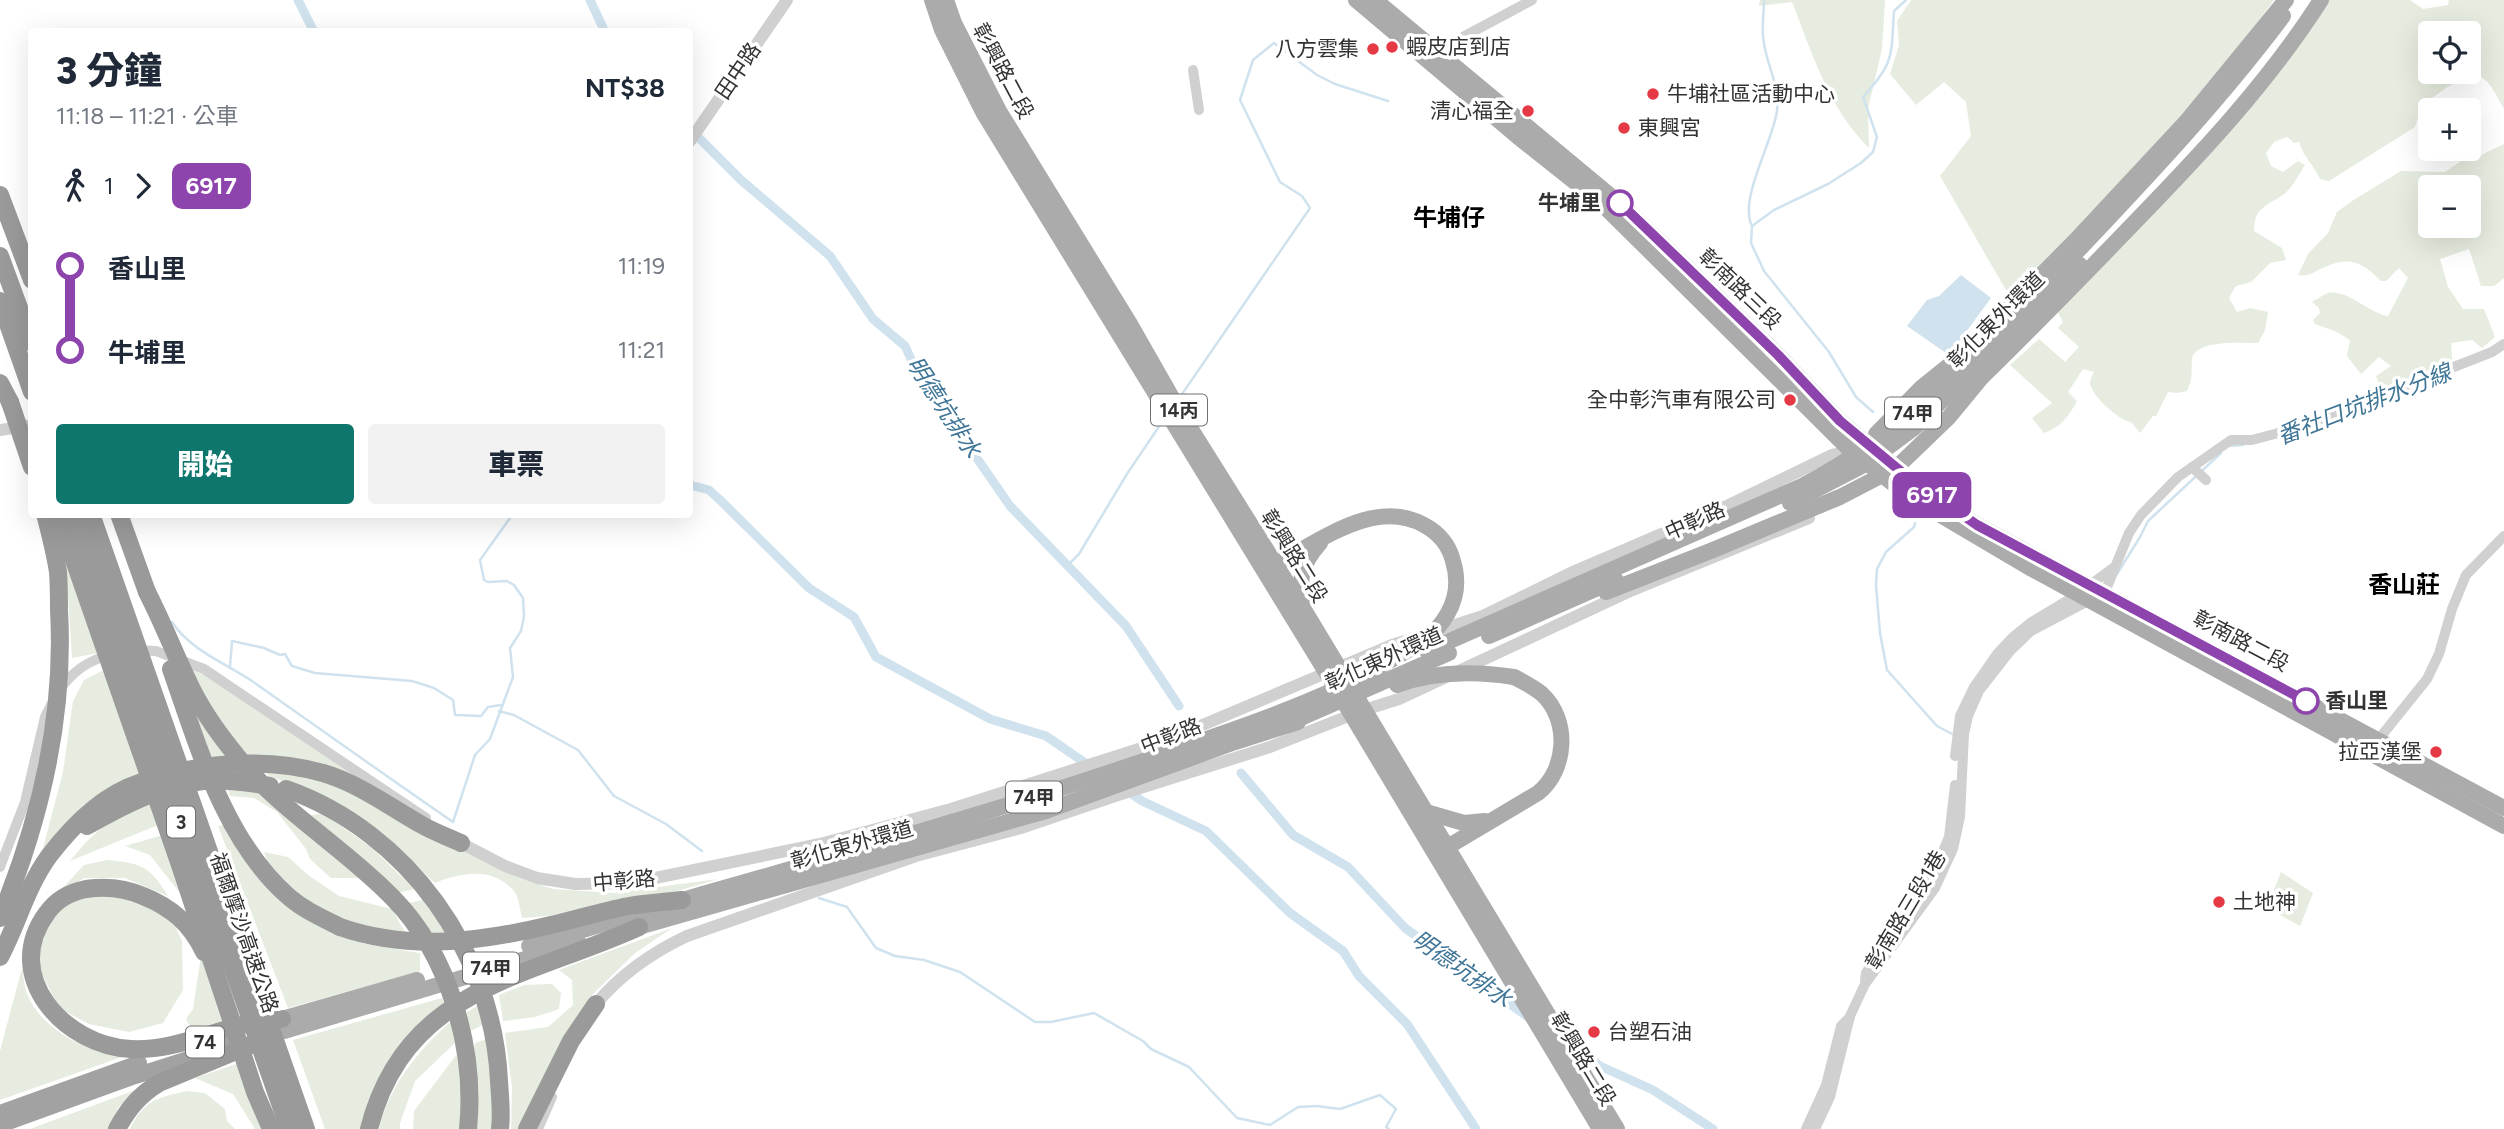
<!DOCTYPE html>
<html lang="zh-TW">
<meta charset="utf-8">
<style>
:root{--surface:#fff;--page:#f2f2f3;--text:#1f2937;--muted:#747a83;--accent:#0f766e}
body{margin:0;font-family:Figtree,"Noto Sans TC",sans-serif;background:var(--page);color:var(--text);height:100vh;display:flex;flex-direction:column;font-size:26px;white-space:nowrap}
*{box-sizing:border-box;margin:0}
p{font-size:23px;color:var(--muted)}
.icon{flex:none;width:38px;height:38px;fill:none;stroke:currentColor;stroke-width:2;stroke-linecap:round;stroke-linejoin:round}
.map{position:relative;flex:1;overflow:hidden}
.panel{position:absolute;left:28px;top:28px;width:665px;height:490px;display:flex;flex-direction:column;background:var(--surface);border-radius:7px;box-shadow:0 7px 28px #0002}
.panel>*{flex:none}
.badge{padding:0 14px;border-radius:10px;font-size:24px;line-height:46px}
.controls{position:absolute;left:2418px;top:21px;display:grid;gap:14px}
.controls a{display:grid;place-items:center;width:63px;height:63px;border-radius:7px;background:var(--surface);box-shadow:0 7px 28px #0002;font-size:35px}
.map>.badge{position:absolute;translate:-50% -50%;box-shadow:0 0 0 4px #fff}
.legs{display:flex;align-items:center;gap:10px;height:77px;padding:0 28px;font-size:23px}
.legs p{margin-inline-start:auto}
.head{display:flex;align-items:center;justify-content:space-between;height:119px;padding:0 28px}
h1{font-size:38px;font-weight:800;line-height:52px}
.action{display:flex;gap:14px;margin-top:auto;padding:14px 28px}
.action a{flex:1;height:80px;border-radius:7px;background:var(--accent);color:#fff;font-size:28px;font-weight:800;line-height:80px;text-align:center}
.action a+a{background:var(--page);color:var(--text)}
ul{padding:0 28px;list-style:none}
li{display:flex;align-items:center;gap:24px;height:84px;font-size:26px}
li i{display:grid;place-items:center;width:10px;height:100%;margin:0 9px;background:currentColor}
li i::after{content:'';width:18px;height:18px;margin:-9px;border:5px solid;border-radius:50%;background:var(--surface)}
li p{margin-inline-start:auto}
li:first-child i{background:linear-gradient(#0000 50%,currentColor 0)}
li:last-child i{background:linear-gradient(currentColor 50%,#0000 0)}
.map>svg:first-child{display:block}
.green{fill:#e6ecdf;fill-rule:evenodd}
.water{fill:#cfe2ee}
.lines{fill:none;stroke-linecap:round;stroke-linejoin:round}
.stream{stroke:#cfe2ee;stroke-width:2.5}
.canal{stroke:#cfe2ee;stroke-width:9}
.minor{stroke:#d0d0d0;stroke-width:10}
.tertiary{stroke:#d0d0d0;stroke-width:12}
.primary{stroke:#ababab;stroke-width:16}
.trunk{stroke:#a2a2a2;stroke-width:16}
.motorway{stroke:#9a9a9a;stroke-width:18}
.primary-bridge{stroke:#ababab;stroke-width:16}
.motorway-bridge{stroke:#9a9a9a;stroke-width:18}
.line-1-casing{stroke:#fff;stroke-width:16}
.line-1{stroke:#8e44ad;stroke-width:10}
.poi-dot{fill:#e63946;stroke:#fff;stroke-width:2.5}
.stop-1-dot{fill:#fff;stroke:#8e44ad;stroke-width:3.5}
.labels{text-anchor:middle;stroke-width:7;stroke-linejoin:round;paint-order:stroke}
.shield{fill:#fff;stroke:#707070;stroke-width:2}
.shield-label{font-size:19px;font-weight:bold;fill:#333}
.poi-label{font-size:21px;fill:#333;stroke:#fff;text-anchor:start}
.street-label{font-size:21px;fill:#333;stroke:#fff}
.stop-label{font-size:21px;font-weight:bold;fill:#333;stroke:#fff;text-anchor:end}
.water-label{font-size:23px;font-style:italic;fill:#3f7597;stroke:#fff}
.quarter-label{font-size:24px;font-weight:bold;fill:#000;stroke:#fff}
</style>
<div class="map">
<svg width="2504" height="1129" viewBox="0 0 2504 1129">
<rect width="100%" height="100%" fill="#fff"/>
<g class="green">
<path d="M1760,0H1885L1882,49L1868,109L1869,148C1829,109 1812,53 1792,2L1759,6Z"/>
<polygon points="1911,0 2274,0 2212,84 2142,167 2010,297 1940,176 1971,136 1966,102 1944,82 1916,105 1890,74 1899,45 1897,21"/>
<path d="M2321,0H2410L2423,9L2448,5L2449,0H2504V109C2496,95 2490,79 2474,73L2449,86L2422,105L2415,127L2329,181L2320,179C2314,165 2303,157 2299,142L2294,143L2287,137L2274,142L2266,153L2271,166L2283,172L2298,161L2305,165C2299,174 2293,187 2284,194C2268,206 2254,206 2254,231L2282,248L2286,260L2270,263L2251,282L2236,286L2229,298L2237,312L2250,308L2268,312L2265,330L2258,343C2243,343 2195,339 2192,359C2191,371 2193,380 2187,391L2177,393L2168,392L2156,416H2153L2140,433L2131,422C2120,421 2091,396 2090,383C2090,379 2092,376 2094,372L2083,369L2068,392L2077,401C2069,416 2060,428 2044,433L2032,418L2052,403L2010,365L2039,339L2065,362L2079,347L2058,328L2063,322L2057,311L2148,217ZM2431,33H2469V72H2431Z"/>
<path d="M2504,144V278L2494,286H2481L2469,249L2440,259L2448,287L2463,309H2484L2495,337L2482,348L2472,340L2451,343L2452,360L2405,382L2380,388L2376,376L2391,366L2379,357L2361,374L2347,356L2350,340L2337,332L2315,324L2313,320L2320,313L2319,308L2312,302C2317,299 2323,295 2328,293C2348,289 2368,313 2388,316L2408,278L2399,268L2386,281H2381C2362,262 2350,256 2325,267C2314,271 2310,277 2298,275L2308,254L2328,233L2337,212L2352,201L2401,171L2445,172L2467,157L2481,155ZM2431,187H2469V226H2431Z"/>
<polygon points="66,564 98,653 72,658"/>
<polygon points="189,669 207,676 352,774 250,757 235,744 207,707"/>
<polygon points="104,670 140,778 41,856 63,772 73,701 84,680"/>
<polygon points="196,714 229,759 211,758"/>
<path d="M296,770L357,795L519,878L553,889L614,893L718,879C654,899 589,914 522,918C520,910 519,897 514,891C492,866 461,873 435,883L372,825L330,800L269,776L265,772Z"/>
<polygon points="227,787 263,793 360,878 331,878 310,859 306,849 277,812 254,798 230,796"/>
<polygon points="150,801 158,825 70,861 86,842 116,815"/>
<polygon points="322,813 371,847 414,889 397,893 309,816"/>
<polygon points="224,825 315,923 365,944 420,953 420,971 288,1008 218,826"/>
<polygon points="163,835 191,907 150,855 125,846"/>
<polygon points="264,852 288,857 308,875 339,896 392,909 406,934 360,929 306,904 270,869"/>
<path d="M107,860C141,863 150,866 168,896L125,878H85L60,891L84,865Z"/>
<polygon points="2281,872 2313,893 2300,926 2267,908"/>
<polygon points="95,894 136,901 160,914 174,924 182,941 183,990 163,1023 129,1032 89,1024 59,1008 36,962 45,934 63,905"/>
<polygon points="423,900 448,935 429,934 404,904"/>
<polygon points="672,928 635,953 589,998 559,1053 523,1129 511,1129 512,1088 505,1033 548,1027 573,1005 572,980 559,970"/>
<polygon points="201,956 222,1022 191,1028 186,1019 193,1009"/>
<path d="M22,968C24,977 24,988 28,996C44,1032 86,1050 122,1057L0,1100V1051Z"/>
<polygon points="552,984 561,993 559,1009 535,1017 503,1021 499,995 524,985"/>
<polygon points="442,998 444,1002 439,1010 365,1129 325,1129 293,1040"/>
<polygon points="479,1005 484,1024 469,1032 467,1012"/>
<path d="M454,1019L457,1041L415,1081L400,1123V1129H379C389,1085 421,1047 454,1019Z"/>
<polygon points="490,1038 494,1105 492,1129 473,1129 474,1050 475,1043"/>
<polygon points="460,1050 462,1129 413,1129 414,1111"/>
<polygon points="239,1063 260,1121 261,1129 255,1129 233,1094 195,1078"/>
<polygon points="138,1089 118,1108 109,1129 30,1129"/>
<path d="M187,1091L205,1093L225,1109L227,1121L235,1129H130C144,1100 157,1098 187,1091Z"/>
</g>
<polygon class="water" points="1961,275 1991,298 1949,355 1907,326 1927,300 1939,296"/>
<g class="lines">
<g class="stream">
<path d="M1751,224C1740,197 1773,141 1777,111C1780,86 1767,66 1764,43C1761,29 1764,14 1764,0"/>
<polyline points="1180,397 1310,208 1302,196 1280,182 1240,100 1253,60 1274,43 1317,75 1335,84 1388,101"/>
<path d="M1873,412L1856,397L1829,352L1764,271L1751,243L1752,226L1774,210L1828,184L1861,163L1873,152L1877,137L1863,97C1895,62 1891,56 1894,11L1906,0"/>
<polyline points="2228,446 2243,445"/>
<polyline points="1918,513 1914,527 1886,552 1877,569 1876,585 1880,633 1887,670 1937,726 1956,736"/>
<polyline points="1068,565 1079,554 1127,474 1164,419"/>
<polyline points="2117,574 2140,537 2148,521 2221,453"/>
<polyline points="2062,609 2074,602"/>
<path d="M172,622C190,650 225,663 252,681C319,728 386,776 453,822L475,755L490,739L513,677L510,648L521,631L524,617L523,598L514,585L507,581L488,582L484,580L480,560L513,514"/>
<polyline points="230,667 232,641 264,648 280,655 285,654 292,666 315,673 412,681 434,688 453,700 455,715 481,716 488,707 501,705"/>
<polyline points="499,711 514,715 578,750 614,796 666,824 702,851"/>
<polyline points="819,898 847,907 876,948 895,956 924,960 960,972 1035,1022 1051,1022 1094,1013 1143,1041 1151,1049 1189,1067 1237,1118 1270,1125 1298,1107 1317,1106 1340,1109 1380,1095 1396,1109 1386,1127 1389,1129"/>
</g>
<g class="canal">
<polyline points="298,0 314,32"/>
<polyline points="590,0 605,32"/>
<polyline points="690,129 741,180 830,256 873,319 905,346 916,370 1010,506 1126,626 1179,706"/>
<polyline points="690,485 709,490 719,499 809,588 854,617 876,657 990,719 1046,736 1091,767"/>
<polyline points="1241,773 1293,835 1348,867 1405,928 1528,1017"/>
<polyline points="1126,790 1142,801 1206,831 1290,913 1343,951 1359,976 1407,1024 1476,1129"/>
<polyline points="1572,1046 1600,1066 1653,1090 1713,1129"/>
</g>
<g class="minor">
<polyline points="1440,58 1446,46 1532,0"/>
<polyline points="1193,70 1199,110"/>
<polyline points="2192,467 2206,480"/>
<polyline points="137,650 156,651 204,669 426,818"/>
<path d="M60,690C72,671 89,660 112,654"/>
<polyline points="2378,740 2427,679 2439,654 2452,609 2466,575 2504,536"/>
<polyline points="1955,756 1960,716 1974,687 1997,654 2013,637 2030,623 2078,594 2113,568"/>
<polyline points="0,867 25,802 45,717 52,703"/>
<polyline points="1865,980 1866,973 1875,958 1934,873 1949,837 1955,785"/>
<polyline points="538,1129 552,1097"/>
<polyline points="1806,1129 1826,1085 1841,1026 1850,1017"/>
<polyline points="1815,1129 1830,1097 1850,1016 1865,984 1935,888 1953,849 1960,817 1964,734 1968,716 1979,691 2011,650 2031,631 2105,592 2129,533 2141,515 2178,477 2231,440 2252,440 2301,427 2492,352 2504,344"/>
</g>
<g class="tertiary">
<polyline points="690,141 787,0"/>
<polyline points="0,430 32,425"/>
<polyline points="461,843 505,866 537,878 575,884 631,883 820,844 951,809 1148,746 1193,729 1392,645 1483,616 1575,571 1729,505 1832,455 1852,451"/>
<path d="M596,1004C621,974 653,952 687,936L916,856L1021,828L1118,795L1270,747L1364,710L1399,699L1628,592L1809,518"/>
</g>
<g class="primary">
<polyline points="932,0 942,30 983,112 1326,672 1600,1129"/>
<polyline points="946,0 954,23 999,111 1130,324 1179,410 1303,608 1617,1129"/>
<polyline points="1356,0 1517,136 1600,202 1848,448 1910,497 2032,569 2504,826"/>
<polyline points="1375,0 1625,208 1778,355 1840,421 1904,474 1977,525 2504,808"/>
<polyline points="1876,434 1921,388 1962,355 2075,241 2186,122 2286,0"/>
<path d="M1713,550L1840,497L1896,468L1949,417L1982,377C2033,327 2083,276 2132,225C2201,154 2268,83 2321,0"/>
<path d="M1267,568C1315,546 1372,496 1424,525C1439,533 1449,545 1453,561C1461,588 1454,609 1436,630"/>
<path d="M1303,606C1299,577 1300,566 1320,543"/>
<polyline points="1426,812 1464,823 1485,821"/>
<path d="M1439,852L1538,793C1567,770 1570,720 1542,694C1534,687 1524,682 1514,677"/>
<polyline points="628,930 1046,811 1235,742 1298,722"/>
<polyline points="529,946 703,894"/>
<polyline points="282,1019 417,980"/>
<polyline points="284,1031 579,943"/>
</g>
<g class="trunk">
<polyline points="0,1113 139,1063"/>
<polyline points="0,1125 135,1076 239,1043"/>
</g>
<g class="motorway">
<polyline points="0,195 32,280"/>
<polyline points="0,256 32,343"/>
<polyline points="0,301 32,392"/>
<polyline points="0,383 10,402"/>
<polyline points="119,514 147,592"/>
<path d="M87,826C122,806 164,784 204,781C226,779 249,783 270,786"/>
<path d="M340,927C409,951 480,942 551,925C577,919 602,911 629,906C646,903 664,902 682,900"/>
<path d="M204,952C191,924 171,907 143,896C125,888 106,886 86,889C71,892 56,900 47,913C0,976 65,1046 131,1049C173,1051 210,1032 250,1023C261,1021 271,1021 282,1019"/>
<path d="M0,957C17,925 27,886 49,856C72,826 102,795 139,783C196,763 264,756 323,773C358,783 390,807 422,825C434,832 448,837 461,843"/>
<path d="M117,1129C128,1109 139,1095 159,1083L272,1036"/>
<path d="M369,1129C405,987 527,978 639,927"/>
<polyline points="527,1129 571,1041 596,1004"/>
</g>
<g class="primary-bridge">
<polyline points="1790,503 1864,465 1915,427 2080,265"/>
<polyline points="1606,592 1713,550"/>
<polyline points="1489,636 1616,580"/>
<path d="M1427,651L1802,486C1914,428 2001,332 2087,241C2156,168 2223,96 2283,16"/>
<path d="M1397,685C1435,671 1475,671 1514,677"/>
<polyline points="1285,725 1449,653"/>
<path d="M703,894C876,845 1049,796 1218,735C1278,714 1338,692 1393,659C1408,650 1423,642 1436,630"/>
</g>
<g class="motorway-bridge">
<polyline points="10,402 32,467"/>
<polyline points="58,514 180,865 255,1092 271,1129"/>
<polyline points="74,514 289,1129"/>
<polyline points="91,514 306,1129"/>
<path d="M147,592C162,621 173,650 187,679C199,706 217,732 236,755C280,811 344,847 393,898C450,956 476,1050 468,1129"/>
<path d="M171,669C198,746 225,842 289,897C304,910 322,918 340,927"/>
<path d="M286,789C408,832 493,952 499,1081C500,1097 502,1114 500,1129"/>
<path d="M0,918C40,821 65,715 59,610C59,597 59,584 58,572C55,553 50,533 45,514"/>
</g>
</g>
<g class="lines">
<g class="line-1-casing">
<polyline id="line-1" points="1620,203 1778,355 1840,421 1904,474 1977,525 2306,701"/>
</g>
<use href="#line-1" class="line-1"/>
</g>
<g class="poi-dot">
<circle cx="1392" cy="47" r="7"/>
<circle cx="1373" cy="49" r="7"/>
<circle cx="1653" cy="94" r="7"/>
<circle cx="1528" cy="111" r="7"/>
<circle cx="1624" cy="128" r="7"/>
<circle cx="1790" cy="400" r="7"/>
<circle cx="2436" cy="752" r="7"/>
<circle cx="2219" cy="902" r="7"/>
<circle cx="1594" cy="1032" r="7"/>
</g>
<g class="stop-1-dot">
<circle cx="1620" cy="203" r="12"/>
<circle cx="2306" cy="701" r="12"/>
</g>
<g class="labels">
<g class="shield">
<rect x="1151" y="394.5" width="56" height="31" rx="5"/>
<rect x="1885" y="397.5" width="56" height="31" rx="5"/>
<rect x="1006" y="781.5" width="56" height="31" rx="5"/>
<rect x="167" y="806.5" width="28" height="31" rx="5"/>
<rect x="463" y="952.5" width="56" height="31" rx="5"/>
<rect x="186" y="1026.5" width="38" height="31" rx="5"/>
</g>
<g class="shield-label">
<text x="1179" y="417">14丙</text>
<text x="1913" y="420">74甲</text>
<text x="1034" y="804">74甲</text>
<text x="181" y="829">3</text>
<text x="491" y="975">74甲</text>
<text x="205" y="1049">74</text>
</g>
<g class="poi-label">
<text x="1406" y="54">蝦皮店到店</text>
<text x="1359" y="56" text-anchor="end">八方雲集</text>
<text x="1667" y="101">牛埔社區活動中心</text>
<text x="1514" y="118" text-anchor="end">清心福全</text>
<text x="1638" y="135">東興宮</text>
<text x="1776" y="407" text-anchor="end">全中彰汽車有限公司</text>
<text x="2422" y="759" text-anchor="end">拉亞漢堡</text>
<text x="2233" y="909">土地神</text>
<text x="1608" y="1039">台塑石油</text>
</g>
<g class="street-label">
<text transform="translate(738 71) rotate(-56)" y="7">田中路</text>
<text transform="translate(1003 71) rotate(62)" y="7">彰興路二段</text>
<text transform="translate(1740 289) rotate(44)" y="7">彰南路三段</text>
<text transform="translate(1996 320) rotate(-45)" y="7">彰化東外環道</text>
<text transform="translate(1695 521) rotate(-24)" y="7">中彰路</text>
<text transform="translate(1294 556) rotate(58)" y="7">彰興路二段</text>
<text transform="translate(2241 641) rotate(28)" y="7">彰南路二段</text>
<text transform="translate(1384 659) rotate(-24)" y="7">彰化東外環道</text>
<text transform="translate(1171 736) rotate(-21)" y="7">中彰路</text>
<text transform="translate(852 845) rotate(-16)" y="7">彰化東外環道</text>
<text transform="translate(624 881) rotate(-5)" y="7">中彰路</text>
<text transform="translate(1906 910) rotate(-59)" y="7">彰南路三段1巷</text>
<text transform="translate(244 933) rotate(71)" y="7">福爾摩沙高速公路</text>
<text transform="translate(1583 1059) rotate(59)" y="7">彰興路二段</text>
</g>
<g class="stop-label">
<text x="1601" y="210">牛埔里</text>
<text x="2325" y="708" text-anchor="start">香山里</text>
</g>
<g class="water-label">
<text transform="translate(2364 404) rotate(-21)" y="8">番社口坑排水分線</text>
<text transform="translate(944 407) rotate(57)" y="8">明德坑排水</text>
<text transform="translate(1462 969) rotate(35)" y="8">明德坑排水</text>
</g>
<g class="quarter-label">
<text x="1449" y="226">牛埔仔</text>
<text x="2404" y="593">香山莊</text>
</g>
</g>
</svg>
<div class="controls">
<a><svg class="icon" aria-label="locate" viewBox="0 0 24 24"><circle cx="12" cy="12" r="6"/><path d="M12 2v4M12 18v4M2 12h4M18 12h4"/></svg></a>
<a>+</a>
<a>−</a>
</div>
<b class="badge" style="left:1932px;top:495px;background:#8e44ad;color:#fff">6917</b>
<section class="panel">
<div class="head"><div><h1>3 分鐘</h1><p>11:18 – 11:21 · 公車</p></div><b>NT$38</b></div>
<div class="legs"><svg class="icon" aria-label="walk" viewBox="0 0 24 24"><circle cx="13" cy="4" r="2"/><path d="M13 8l-2 6 4 7M11 14l-3 7M7 12l3-4h3l4 4"/></svg>1<svg class="icon" aria-label="forward" viewBox="0 0 24 24"><path d="M9 5l7 7-7 7"/></svg><b class="badge" style="background:#8e44ad;color:#fff">6917</b></div>
<ul>
<li><i style="color:#8e44ad"></i><b>香山里</b><p>11:19</p></li>
<li><i style="color:#8e44ad"></i><b>牛埔里</b><p>11:21</p></li>
</ul>
<div class="action"><a>開始</a><a>車票</a></div>
</section>
</div>
